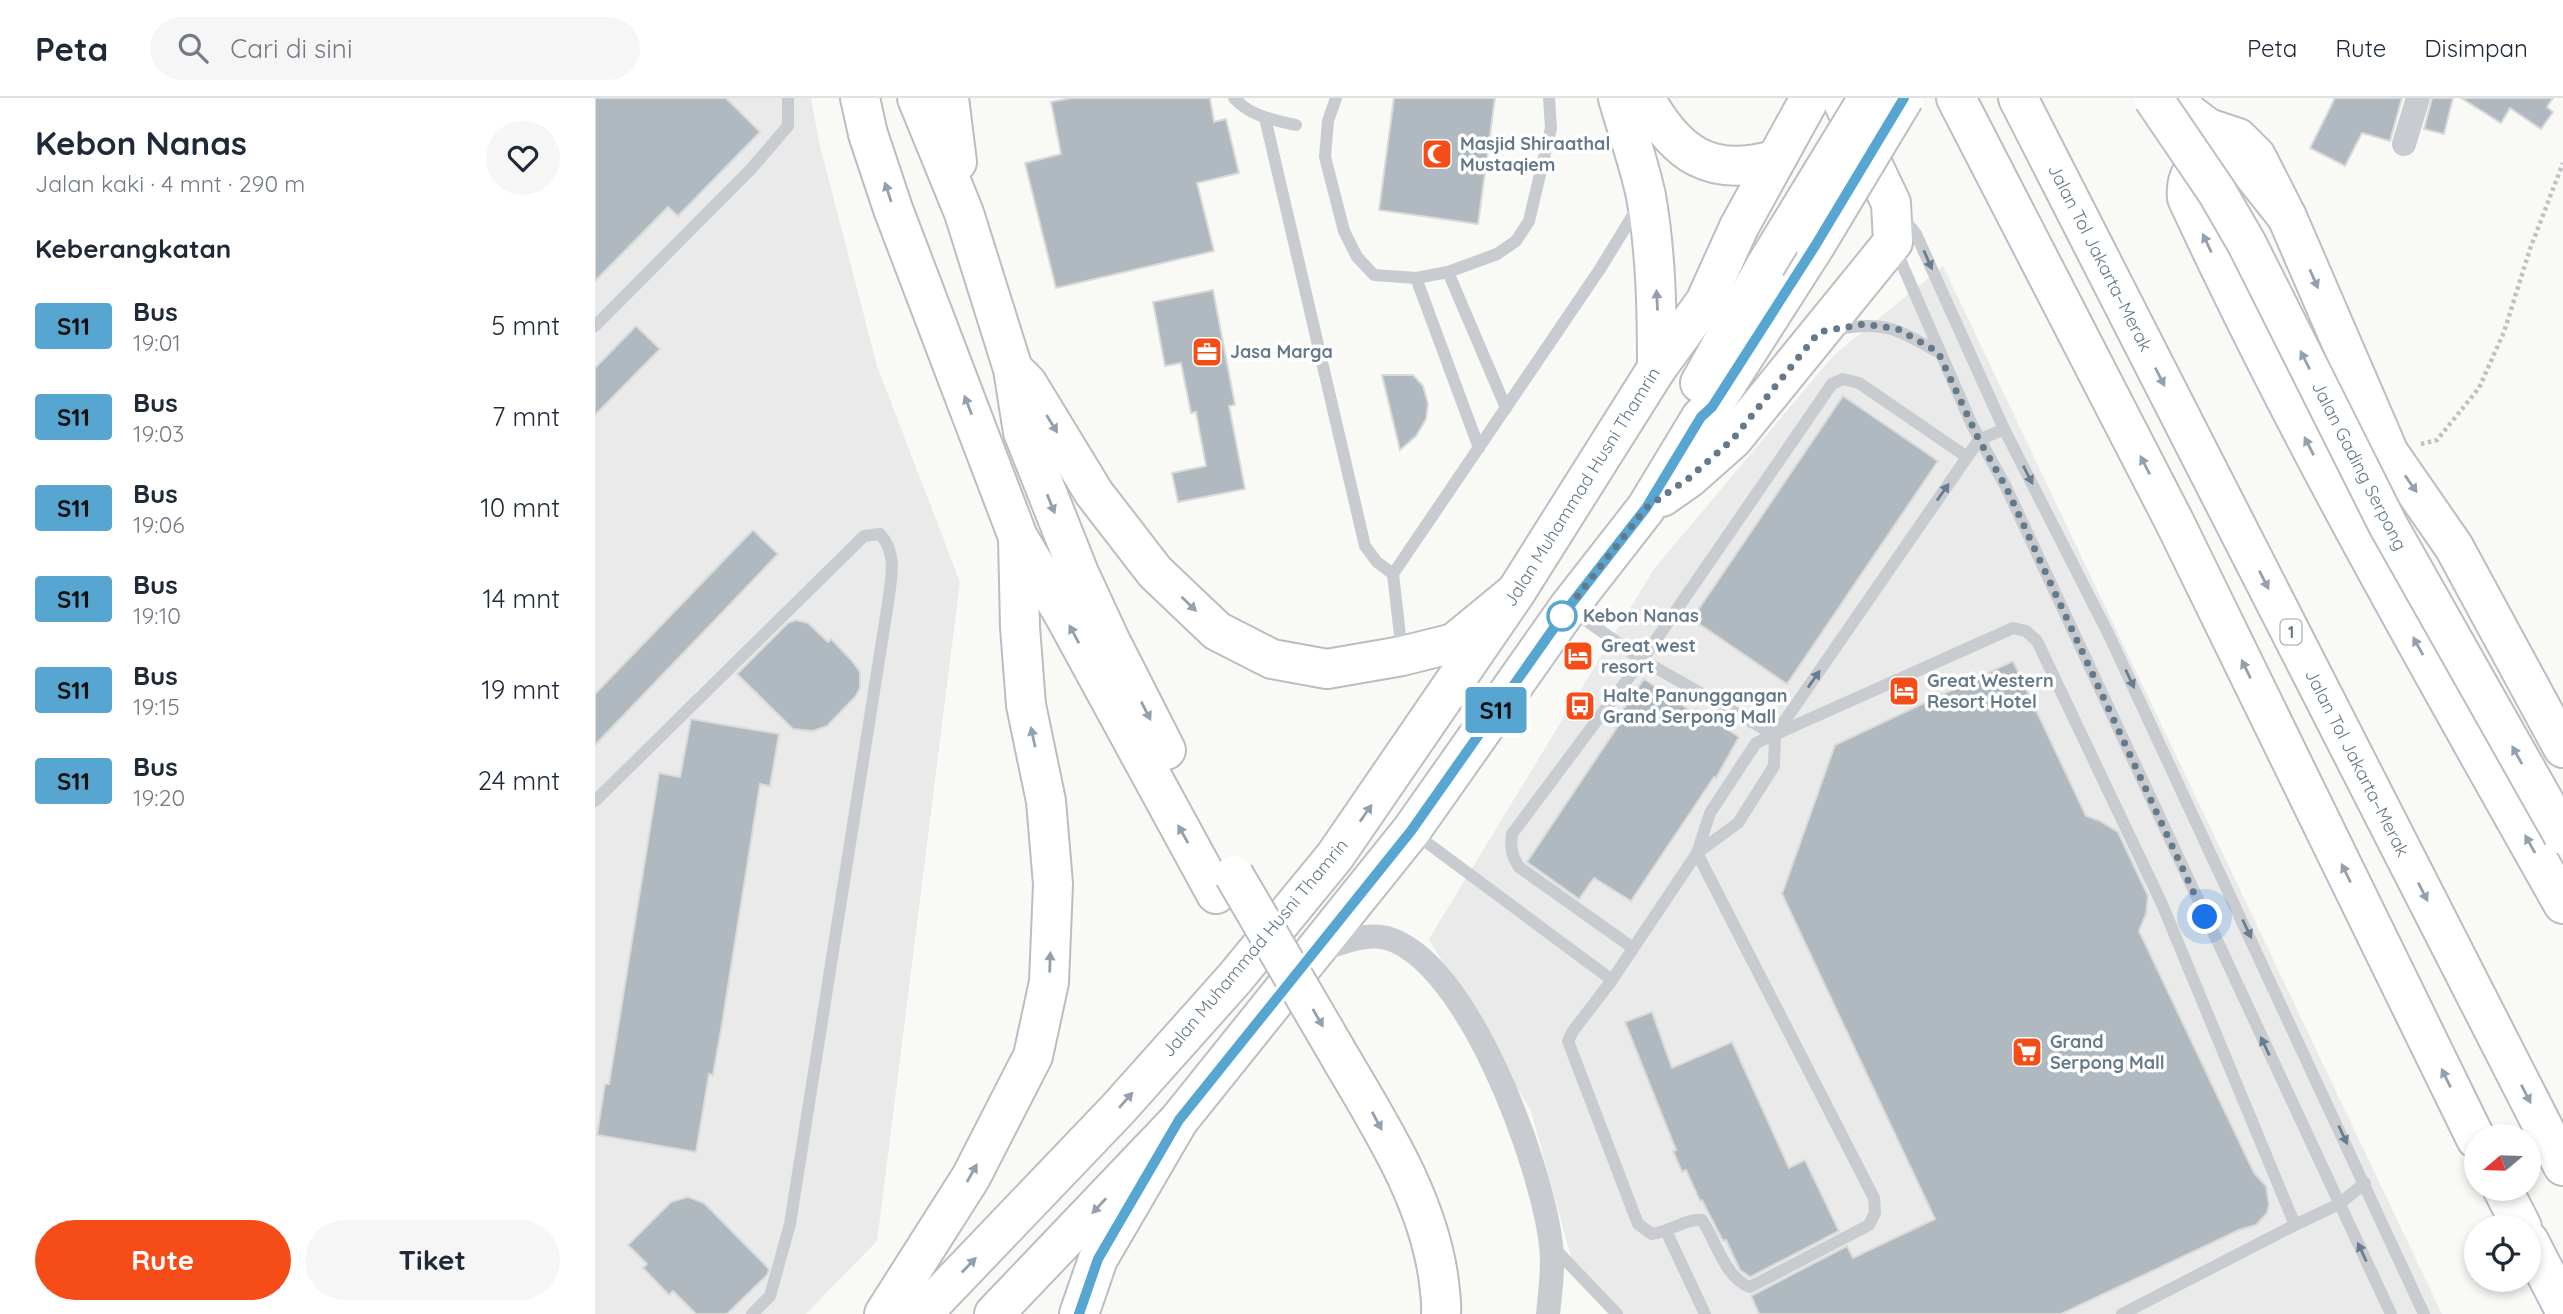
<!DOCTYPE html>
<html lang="id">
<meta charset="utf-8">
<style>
:root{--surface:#fff;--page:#f6f6f7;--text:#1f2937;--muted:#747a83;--line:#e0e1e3;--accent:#f64c18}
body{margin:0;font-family:Quicksand,sans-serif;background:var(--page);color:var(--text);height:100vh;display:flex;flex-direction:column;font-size:26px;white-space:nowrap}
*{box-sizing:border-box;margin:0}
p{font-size:23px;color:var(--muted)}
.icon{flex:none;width:38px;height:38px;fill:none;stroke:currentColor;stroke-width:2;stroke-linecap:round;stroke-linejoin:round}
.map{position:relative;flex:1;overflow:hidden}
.panel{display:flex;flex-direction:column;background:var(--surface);width:595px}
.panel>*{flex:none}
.badge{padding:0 14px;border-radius:5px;font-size:24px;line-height:46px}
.needle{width:46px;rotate:251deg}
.controls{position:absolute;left:1869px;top:1026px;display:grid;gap:14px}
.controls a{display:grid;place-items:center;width:77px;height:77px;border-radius:50%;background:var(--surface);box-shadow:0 4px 10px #0003;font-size:35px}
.you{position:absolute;width:35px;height:35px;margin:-18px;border:5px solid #fff;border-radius:50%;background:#1a73e8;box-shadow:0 0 0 10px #1a73e833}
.map>.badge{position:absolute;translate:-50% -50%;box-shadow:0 0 0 4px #fff}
h2{padding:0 35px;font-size:26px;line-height:63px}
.round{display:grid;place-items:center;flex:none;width:74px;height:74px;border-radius:37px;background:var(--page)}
.summary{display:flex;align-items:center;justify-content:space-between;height:119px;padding:0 35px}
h1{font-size:33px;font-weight:700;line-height:52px}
.button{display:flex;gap:14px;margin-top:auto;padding:14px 35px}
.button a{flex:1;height:80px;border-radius:42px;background:var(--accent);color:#fff;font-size:28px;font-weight:700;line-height:80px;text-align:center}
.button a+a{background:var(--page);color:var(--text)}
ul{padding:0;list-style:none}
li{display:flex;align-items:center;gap:21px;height:91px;padding:0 35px}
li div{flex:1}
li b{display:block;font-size:26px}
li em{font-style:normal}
li .badge{min-width:77px;font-weight:700;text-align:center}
header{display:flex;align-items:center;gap:42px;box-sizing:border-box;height:98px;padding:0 35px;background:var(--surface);border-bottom:2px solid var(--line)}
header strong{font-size:33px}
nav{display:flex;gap:38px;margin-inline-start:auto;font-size:24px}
.search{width:490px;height:63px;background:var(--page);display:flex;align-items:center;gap:18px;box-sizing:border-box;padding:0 24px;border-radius:38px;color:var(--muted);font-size:26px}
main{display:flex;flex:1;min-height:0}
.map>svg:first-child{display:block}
.built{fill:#e9eae9}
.building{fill:#b0b9c0;stroke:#dadad8;stroke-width:2}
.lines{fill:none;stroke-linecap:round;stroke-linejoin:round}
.primary-casing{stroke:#bbbfc3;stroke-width:42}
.motorway-casing{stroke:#babec1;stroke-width:42}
.path{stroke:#bfc2c4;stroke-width:4.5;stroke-dasharray:3.5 3.5;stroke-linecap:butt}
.service{stroke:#c8ccd0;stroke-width:12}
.minor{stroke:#c8ccd0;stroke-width:24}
.primary{stroke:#fff;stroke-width:38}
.motorway{stroke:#fff;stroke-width:38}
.primary-bridge-casing{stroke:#bbbfc3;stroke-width:42;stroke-linecap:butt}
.motorway-bridge-casing{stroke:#babec1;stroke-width:42;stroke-linecap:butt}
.primary-bridge{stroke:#fff;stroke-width:38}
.motorway-bridge{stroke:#fff;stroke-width:38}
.oneway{fill:#92a1ad}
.oneway2{fill:#697d8e}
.line-casing{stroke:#fff;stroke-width:16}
.line{stroke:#57a6d2;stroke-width:10}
.walk{stroke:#64798a;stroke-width:7;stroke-dasharray:0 12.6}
.stop-dot{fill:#fff;stroke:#57a6d2;stroke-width:3.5}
.labels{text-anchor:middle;stroke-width:7;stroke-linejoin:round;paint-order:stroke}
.shield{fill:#fff;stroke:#92a1ad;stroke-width:2}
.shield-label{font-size:16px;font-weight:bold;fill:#64798a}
.poi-label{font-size:18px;font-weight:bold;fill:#64798a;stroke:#fff;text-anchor:start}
.street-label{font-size:18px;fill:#64798a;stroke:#fff}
.stop-label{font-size:18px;font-weight:bold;fill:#64798a;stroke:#fff;text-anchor:start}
</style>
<header>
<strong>Peta</strong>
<div class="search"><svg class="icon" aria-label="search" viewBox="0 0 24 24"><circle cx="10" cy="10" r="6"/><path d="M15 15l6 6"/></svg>Cari di sini</div>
<nav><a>Peta</a><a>Rute</a><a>Disimpan</a></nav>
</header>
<main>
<section class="panel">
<div class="summary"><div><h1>Kebon Nanas</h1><p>Jalan kaki · 4 mnt · 290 m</p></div><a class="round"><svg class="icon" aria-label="heart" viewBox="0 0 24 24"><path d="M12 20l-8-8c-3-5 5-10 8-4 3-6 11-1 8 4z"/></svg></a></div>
<h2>Keberangkatan</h2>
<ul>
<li><span class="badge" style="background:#57a6d2;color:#111">S11</span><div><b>Bus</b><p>19:01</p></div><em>5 mnt</em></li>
<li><span class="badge" style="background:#57a6d2;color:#111">S11</span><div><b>Bus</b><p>19:03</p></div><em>7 mnt</em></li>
<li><span class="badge" style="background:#57a6d2;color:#111">S11</span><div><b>Bus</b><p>19:06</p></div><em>10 mnt</em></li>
<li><span class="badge" style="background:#57a6d2;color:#111">S11</span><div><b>Bus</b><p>19:10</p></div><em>14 mnt</em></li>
<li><span class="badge" style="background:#57a6d2;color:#111">S11</span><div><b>Bus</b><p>19:15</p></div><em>19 mnt</em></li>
<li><span class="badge" style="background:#57a6d2;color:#111">S11</span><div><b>Bus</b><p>19:20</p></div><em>24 mnt</em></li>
</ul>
<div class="button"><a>Rute</a><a>Tiket</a></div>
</section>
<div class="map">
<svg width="1968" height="1216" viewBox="0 0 1968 1216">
<rect width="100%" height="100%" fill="#f9f9f6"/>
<g class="built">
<polygon points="0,0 216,0 224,44 282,268 365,484 282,1143 211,1216 0,1216"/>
<polygon points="1348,168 1847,1216 1024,1216 977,1162 936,1013 834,841 1059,471 1239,257"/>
</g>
<g class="building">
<polygon points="0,0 131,0 165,34 83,118 73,109 0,183"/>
<polygon points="476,0 615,0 619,24 631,21 644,75 602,85 619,153 461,190 430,65 466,56 456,4"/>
<polygon points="799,0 900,0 883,126 784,112"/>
<polygon points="1740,0 1807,0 1795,43 1767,35 1750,68 1715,50"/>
<polygon points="1837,0 1858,0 1849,36 1829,31"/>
<polygon points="1866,0 1958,0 1952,9 1958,14 1946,31 1915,10 1906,25"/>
<polygon points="618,192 640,307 634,308 650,391 583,404 577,375 611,368 601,314 596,315 586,265 570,268 558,204"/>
<polygon points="41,228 65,251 0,317 0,270"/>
<polygon points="787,277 818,277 828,288 833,306 831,321 821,338 805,352"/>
<polygon points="1248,298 1343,363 1192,586 1097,521"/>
<polygon points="158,432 183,456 0,647 0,596"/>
<polygon points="201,522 213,525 233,544 236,541 257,563 265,574 265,590 261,598 232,628 218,633 198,631 142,576 193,525"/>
<polygon points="1418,563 1491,718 1505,723 1523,734 1553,798 1551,816 1544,833 1659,1075 1671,1088 1674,1106 1672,1115 1661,1127 1644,1132 1466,1216 1164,1216 1156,1198 1252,1148 1258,1160 1340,1121 1187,796 1240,647"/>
<polygon points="1049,581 1099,615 1101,611 1144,639 1121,680 1119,679 1036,803 999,780 984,801 932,764 1027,622 1023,619"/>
<polygon points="96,621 184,636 175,688 165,686 127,926 118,977 114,976 101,1054 2,1037 10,986 14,986 64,675 85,679"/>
<polygon points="1057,914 1077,970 1137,944 1194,1070 1210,1062 1244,1133 1155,1179 1145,1172 1131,1142 1128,1143 1107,1102 1105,1103 1091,1072 1087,1074 1078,1053 1081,1052 1030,924"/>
<polygon points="93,1099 109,1105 174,1171 172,1177 132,1216 101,1216 78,1193 74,1197 48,1170 52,1166 33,1147 76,1104"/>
</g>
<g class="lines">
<g class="primary-casing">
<g id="primary">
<path d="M1023,0C1032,32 1044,65 1051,98C1061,155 1062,212 1062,270"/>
<path d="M1050,0C1081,56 1115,80 1179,62"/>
<polyline points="1582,0 1593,15 1613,30 1643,40 1661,58 1692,119 1794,355 1859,449 1968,650"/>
<path d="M1692,119L1642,56C1613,51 1589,69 1592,100C1704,342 1837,573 1968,806"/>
<polyline points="1105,285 1171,167"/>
<polyline points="1067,399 1094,380 1138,341 1298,144 1296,105 1246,0"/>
<polyline points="327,1216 523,1011 640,880 740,758 921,494 1062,270 1110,204 1144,129 1215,0"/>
<polyline points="399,1216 584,1022 816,733 973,510 1051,410 1106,319 1117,309 1220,148"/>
</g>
</g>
<g class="motorway-casing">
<g id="motorway">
<polyline points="265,0 273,36 298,111 423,439 469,517 621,796"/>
<polyline points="322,0 369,115 418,271 428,334 484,475 515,542 571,652"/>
<polyline points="354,0 362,64"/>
<polyline points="1361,0 1580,425 1881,1041"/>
<polyline points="1423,0 1968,1068"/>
<polyline points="422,275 432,285 499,395 560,474 622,533 677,561 732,571 807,558 859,545 921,494"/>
<path d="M748,964C788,1032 834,1104 844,1184C845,1195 847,1205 846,1216"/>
<polyline points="1907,1090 1927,1129"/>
<polyline points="1934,1143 1968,1209"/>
<polyline points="289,1216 376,1079 438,958 454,884 458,786 451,703 431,607 425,529 423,440"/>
<polyline points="484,1216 503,1161 584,1022"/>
</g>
</g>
<polyline class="path" points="1826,346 1842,342 1884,290 1909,234 1935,151 1968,65"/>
<g class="service">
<path d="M639,0C655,18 678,22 701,27"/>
<polyline points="741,0 733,23 730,59 749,133 762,159 779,177 821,180 853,174 902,156 921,143 934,123 956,30 954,0"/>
<polyline points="670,20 770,448 782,464 798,476"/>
<polyline points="1306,117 1321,136 1409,331 1514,537 1829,1216"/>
<polyline points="1300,150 1377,327 1411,389 1796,1216"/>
<polyline points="853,174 911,310"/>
<polyline points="821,180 884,350"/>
<polyline points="0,228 156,71 193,28 193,0"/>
<path d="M1238,232C1288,222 1300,230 1343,254"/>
<polyline points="975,511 1047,562 1180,637"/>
<polyline points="807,555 798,476 1005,171 1043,109"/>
<path d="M0,703L269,438L285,436C303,456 296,480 293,505L195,1126L175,1198L157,1216"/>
<polyline points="819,735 1017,882"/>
<path d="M1102,755L1279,1100L1280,1115L1274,1127L1155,1189C1130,1180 1121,1143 1107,1122C1092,1120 1074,1134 1057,1136L1043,1126L973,943L978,933L1017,882L1102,755L1115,715L1161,645L1418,530L1431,533L1442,543L1567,806L1700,1127L1744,1106L1770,1085"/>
<polyline points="1102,755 1143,725 1179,668 1180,637 1384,342 1409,331"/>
<path d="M1038,850L924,769C917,758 915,749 917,736L1047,562L1237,286L1248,281L1264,285L1372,359"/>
<polyline points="1072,1135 1110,1216"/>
<polyline points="959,1150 1022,1216"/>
<polyline points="1527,1216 1700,1127"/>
</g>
<g class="minor">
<polyline points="1809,46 1823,0"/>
<path d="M720,854C742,847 768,834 792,840C874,864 947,1068 956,1147C959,1169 955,1194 953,1216"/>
</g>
<use href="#primary" class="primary"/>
<use href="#motorway" class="motorway"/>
<g class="primary-bridge-casing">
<g id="primary-bridge">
<polyline points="1558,0 1622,94 1652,146 1793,427 1968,737"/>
<polyline points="1220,148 1309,0"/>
<polyline points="1171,167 1273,0"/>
</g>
</g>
<g class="motorway-bridge-casing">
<polyline id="motorway-bridge" points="639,777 748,964"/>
</g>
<use href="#primary-bridge" class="primary-bridge"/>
<use href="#motorway-bridge" class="motorway-bridge"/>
</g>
<defs><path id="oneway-solid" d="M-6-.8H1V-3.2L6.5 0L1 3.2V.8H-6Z" transform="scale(1.75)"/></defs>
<g class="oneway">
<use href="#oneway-solid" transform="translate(293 94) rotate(-108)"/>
<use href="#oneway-solid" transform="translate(1612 145) rotate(-115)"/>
<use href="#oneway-solid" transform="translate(1719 181) rotate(66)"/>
<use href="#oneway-solid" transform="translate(1062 202) rotate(-93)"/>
<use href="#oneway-solid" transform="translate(1710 262) rotate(-117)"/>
<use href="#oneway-solid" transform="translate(1565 279) rotate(63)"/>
<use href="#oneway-solid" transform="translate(373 307) rotate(-111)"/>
<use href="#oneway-solid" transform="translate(457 326) rotate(58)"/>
<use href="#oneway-solid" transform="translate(1714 348) rotate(-117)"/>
<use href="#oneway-solid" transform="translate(1550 367) rotate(-117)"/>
<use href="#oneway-solid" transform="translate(1816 386) rotate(55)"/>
<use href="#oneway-solid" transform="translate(456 406) rotate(68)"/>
<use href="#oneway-solid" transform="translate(1669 482) rotate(63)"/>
<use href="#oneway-solid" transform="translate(594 506) rotate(44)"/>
<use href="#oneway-solid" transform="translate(479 536) rotate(-118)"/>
<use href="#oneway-solid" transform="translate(1823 548) rotate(-119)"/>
<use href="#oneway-solid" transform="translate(1651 571) rotate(-116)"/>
<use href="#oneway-solid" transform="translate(551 613) rotate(63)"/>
<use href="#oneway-solid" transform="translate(438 639) rotate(-102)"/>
<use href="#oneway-solid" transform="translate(1922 657) rotate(-119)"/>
<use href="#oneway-solid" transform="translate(771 715) rotate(-55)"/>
<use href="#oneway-solid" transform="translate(588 736) rotate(-119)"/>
<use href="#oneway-solid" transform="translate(1935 746) rotate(-119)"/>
<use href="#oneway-solid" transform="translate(1751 775) rotate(-116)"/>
<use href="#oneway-solid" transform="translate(1828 794) rotate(63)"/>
<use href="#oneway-solid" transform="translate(455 864) rotate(-88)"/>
<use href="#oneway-solid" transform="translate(723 920) rotate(60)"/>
<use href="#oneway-solid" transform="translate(1851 980) rotate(-116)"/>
<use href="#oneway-solid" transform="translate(1931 996) rotate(63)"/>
<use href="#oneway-solid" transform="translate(531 1002) rotate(-49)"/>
<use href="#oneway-solid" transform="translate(782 1023) rotate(62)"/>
<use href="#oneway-solid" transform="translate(377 1075) rotate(-61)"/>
<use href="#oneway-solid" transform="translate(504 1108) rotate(133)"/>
<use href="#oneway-solid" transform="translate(374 1167) rotate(-46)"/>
</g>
<g class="oneway2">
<use href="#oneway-solid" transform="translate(1333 162) rotate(66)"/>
<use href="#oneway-solid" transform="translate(1433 377) rotate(63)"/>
<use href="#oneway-solid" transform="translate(1348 394) rotate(-55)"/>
<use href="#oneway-solid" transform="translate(1219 581) rotate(-55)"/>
<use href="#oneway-solid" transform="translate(1535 581) rotate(65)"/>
<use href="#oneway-solid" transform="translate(1652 831) rotate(65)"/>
<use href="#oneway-solid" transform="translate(1670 948) rotate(-115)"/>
<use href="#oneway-solid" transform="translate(1748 1037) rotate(65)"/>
<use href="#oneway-solid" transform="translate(1767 1154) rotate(-115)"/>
</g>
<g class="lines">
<g class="line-casing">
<polyline id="line" points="484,1216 503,1161 584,1022 816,733 973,510 1051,410 1106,319 1117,309 1220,148 1309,0"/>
</g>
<use href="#line" class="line"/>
<polyline class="walk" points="967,518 1051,410 1094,380 1138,341 1224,234 1269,226 1303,231 1343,254 1384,342 1411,389 1610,819"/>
</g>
<defs>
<g id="mosque-square" transform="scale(1.575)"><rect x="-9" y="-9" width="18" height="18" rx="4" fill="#f64c18" stroke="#fff"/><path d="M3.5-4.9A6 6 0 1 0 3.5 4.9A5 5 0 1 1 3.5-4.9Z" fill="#fff"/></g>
<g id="office-square" transform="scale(1.575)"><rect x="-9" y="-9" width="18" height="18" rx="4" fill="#f64c18" stroke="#fff"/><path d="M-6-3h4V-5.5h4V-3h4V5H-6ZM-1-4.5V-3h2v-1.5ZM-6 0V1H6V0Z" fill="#fff"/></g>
<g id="hotel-square" transform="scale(1.575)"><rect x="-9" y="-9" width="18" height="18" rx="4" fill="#f64c18" stroke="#fff"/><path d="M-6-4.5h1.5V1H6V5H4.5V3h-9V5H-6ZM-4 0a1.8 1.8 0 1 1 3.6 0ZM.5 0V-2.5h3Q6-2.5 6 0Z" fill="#fff"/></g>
<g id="bus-square" transform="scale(1.575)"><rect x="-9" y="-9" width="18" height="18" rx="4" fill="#f64c18" stroke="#fff"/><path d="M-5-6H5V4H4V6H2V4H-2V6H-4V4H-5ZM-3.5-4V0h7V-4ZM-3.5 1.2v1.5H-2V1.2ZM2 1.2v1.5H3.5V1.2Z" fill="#fff"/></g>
<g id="supermarket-square" transform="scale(1.575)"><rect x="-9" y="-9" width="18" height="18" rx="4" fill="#f64c18" stroke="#fff"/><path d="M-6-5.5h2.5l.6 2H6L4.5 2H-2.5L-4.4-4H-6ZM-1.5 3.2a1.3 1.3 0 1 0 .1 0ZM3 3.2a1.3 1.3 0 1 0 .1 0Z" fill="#fff"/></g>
</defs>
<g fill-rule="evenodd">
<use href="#mosque-square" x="842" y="56"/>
<use href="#office-square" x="612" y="254"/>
<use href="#hotel-square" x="983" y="558"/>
<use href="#hotel-square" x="1309" y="593"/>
<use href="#bus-square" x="985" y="608"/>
<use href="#supermarket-square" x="1432" y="954"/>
</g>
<circle class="stop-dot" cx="967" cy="518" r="14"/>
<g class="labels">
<rect class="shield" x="1685.5" y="521.5" width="21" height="25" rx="5"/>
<g class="shield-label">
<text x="1696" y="540">1</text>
</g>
<g class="poi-label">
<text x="865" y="52">Masjid Shiraathal<tspan x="865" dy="21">Mustaqiem</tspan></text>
<text x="635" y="260">Jasa Marga</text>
<text x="1006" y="554">Great west<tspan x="1006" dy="21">resort</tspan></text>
<text x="1332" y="589">Great Western<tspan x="1332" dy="21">Resort Hotel</tspan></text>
<text x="1008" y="604">Halte Panunggangan<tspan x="1008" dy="21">Grand Serpong Mall</tspan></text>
<text x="1455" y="950">Grand<tspan x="1455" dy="21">Serpong Mall</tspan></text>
</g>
<g class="street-label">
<text transform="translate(1505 160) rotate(63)" y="6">Jalan Tol Jakarta–Merak</text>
<text transform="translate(1764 368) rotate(63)" y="6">Jalan Gading Serpong</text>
<text transform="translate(987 389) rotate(-58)" y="6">Jalan Muhammad Husni Thamrin</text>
<text transform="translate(1762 665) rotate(63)" y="6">Jalan Tol Jakarta–Merak</text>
<text transform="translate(660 850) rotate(-50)" y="6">Jalan Muhammad Husni Thamrin</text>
</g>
<g class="stop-label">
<text x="988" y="524">Kebon Nanas</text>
</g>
</g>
</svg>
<div class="controls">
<a><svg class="needle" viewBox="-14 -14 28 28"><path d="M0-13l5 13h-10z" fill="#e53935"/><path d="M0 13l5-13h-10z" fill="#747a83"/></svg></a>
<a><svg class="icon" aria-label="locate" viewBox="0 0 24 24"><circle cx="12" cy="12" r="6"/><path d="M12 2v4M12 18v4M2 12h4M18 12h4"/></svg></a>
</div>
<div class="you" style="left:1610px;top:819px"></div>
<b class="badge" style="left:901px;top:612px;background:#57a6d2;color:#111">S11</b>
</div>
</main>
